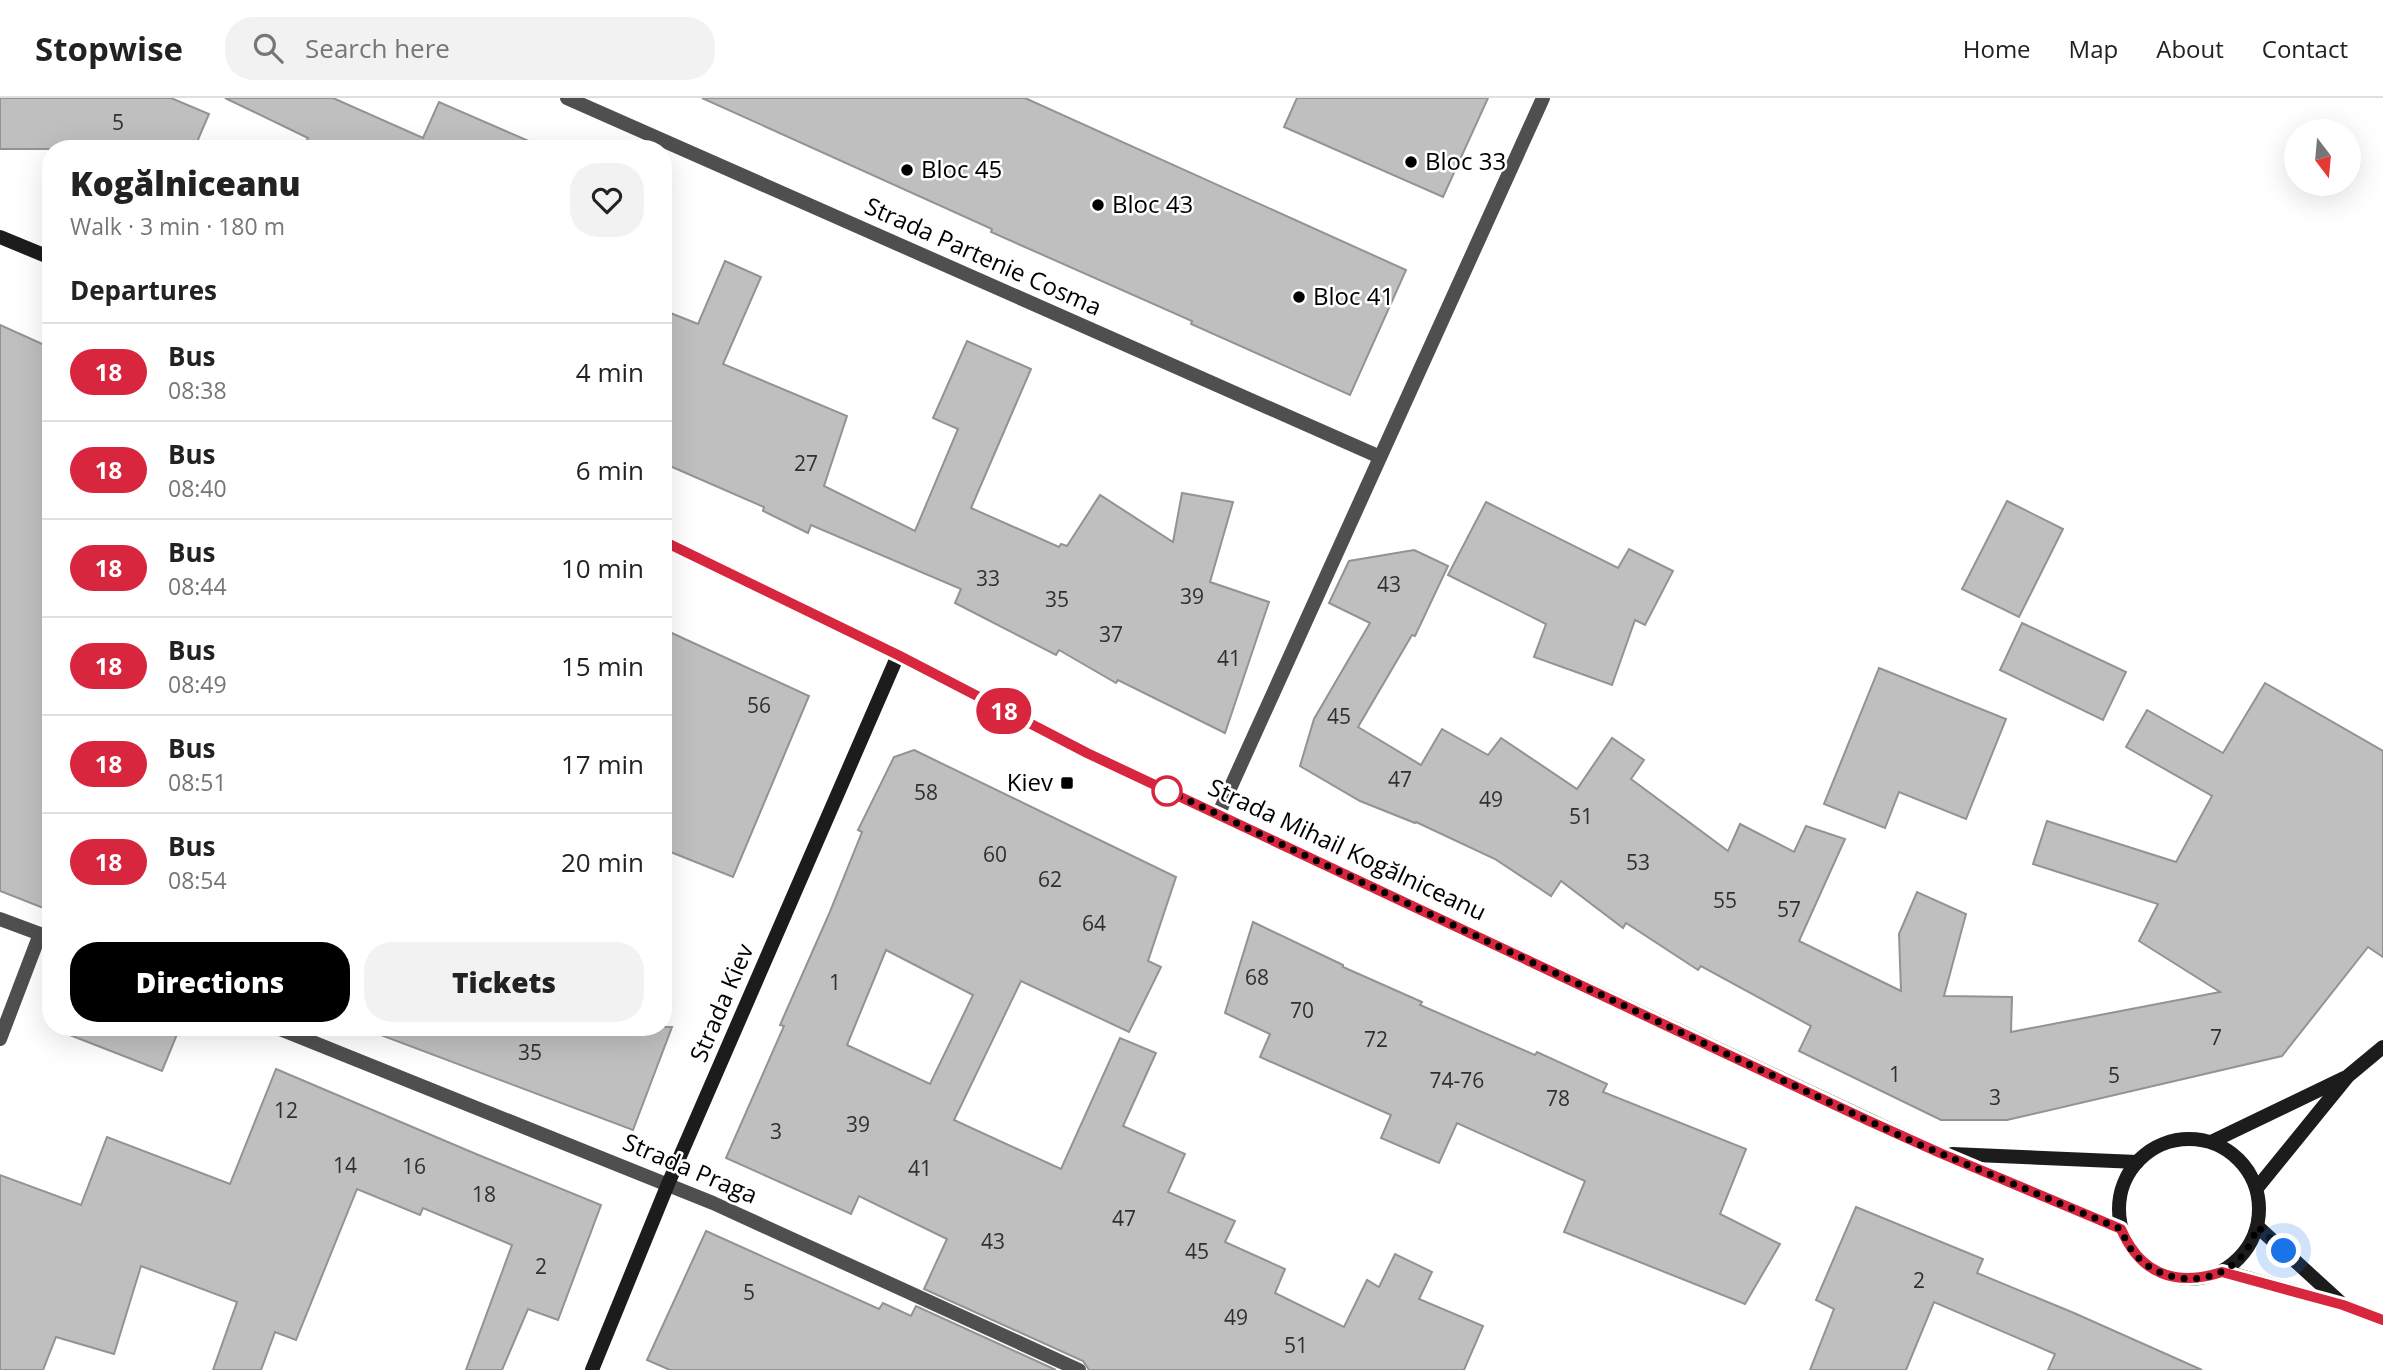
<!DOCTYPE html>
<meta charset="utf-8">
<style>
:root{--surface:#fff;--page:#f2f2f2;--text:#222;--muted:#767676;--line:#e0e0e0;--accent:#000}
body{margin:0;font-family:"Open Sans",sans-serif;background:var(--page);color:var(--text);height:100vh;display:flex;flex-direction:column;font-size:26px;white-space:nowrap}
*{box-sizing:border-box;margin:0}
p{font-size:23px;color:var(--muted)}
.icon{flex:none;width:38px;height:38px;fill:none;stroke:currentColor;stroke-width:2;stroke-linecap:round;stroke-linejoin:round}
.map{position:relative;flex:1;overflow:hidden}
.panel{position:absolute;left:42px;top:42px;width:630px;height:896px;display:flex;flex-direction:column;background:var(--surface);border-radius:28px;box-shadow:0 7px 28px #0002}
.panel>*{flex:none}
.badge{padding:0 14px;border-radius:23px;font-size:24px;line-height:46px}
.needle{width:46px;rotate:164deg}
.fabs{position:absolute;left:2284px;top:21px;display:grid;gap:14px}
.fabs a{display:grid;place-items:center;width:77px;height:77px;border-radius:50%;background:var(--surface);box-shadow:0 7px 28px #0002;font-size:35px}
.you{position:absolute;width:35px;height:35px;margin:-18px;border:5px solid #fff;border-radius:50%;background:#1a73e8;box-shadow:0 0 0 10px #1a73e833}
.map>.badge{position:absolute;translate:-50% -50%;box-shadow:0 0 0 4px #fff}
h2{padding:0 28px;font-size:26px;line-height:63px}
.round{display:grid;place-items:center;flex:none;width:74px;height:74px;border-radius:28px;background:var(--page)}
.overview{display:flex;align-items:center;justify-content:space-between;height:119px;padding:0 28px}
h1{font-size:33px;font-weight:800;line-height:52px}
.button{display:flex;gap:14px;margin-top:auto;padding:14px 28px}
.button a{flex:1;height:80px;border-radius:28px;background:var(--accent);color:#fff;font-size:28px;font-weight:800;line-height:80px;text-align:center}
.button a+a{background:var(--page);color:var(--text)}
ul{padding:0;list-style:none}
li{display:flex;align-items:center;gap:21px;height:98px;padding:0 28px;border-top:2px solid var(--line)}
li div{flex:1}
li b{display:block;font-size:26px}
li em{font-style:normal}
li .badge{min-width:77px;font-weight:700;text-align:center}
header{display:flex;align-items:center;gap:42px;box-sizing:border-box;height:98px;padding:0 35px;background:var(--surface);border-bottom:2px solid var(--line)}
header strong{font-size:33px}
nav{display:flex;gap:38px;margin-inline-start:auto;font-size:24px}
.search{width:490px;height:63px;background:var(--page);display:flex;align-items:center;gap:18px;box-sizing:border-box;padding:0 24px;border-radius:28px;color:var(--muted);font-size:26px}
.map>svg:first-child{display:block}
.building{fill:#bfbfbf;stroke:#939393;stroke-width:2;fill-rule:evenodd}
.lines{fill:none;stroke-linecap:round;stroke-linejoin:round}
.street{stroke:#4f4f4f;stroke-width:14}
.secondary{stroke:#1c1c1c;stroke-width:14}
.line-casing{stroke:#fff;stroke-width:16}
.line{stroke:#d7263d;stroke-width:10}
.walk{stroke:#000;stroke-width:7;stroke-dasharray:0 12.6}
.poi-dot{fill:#000;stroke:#fff;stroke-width:2.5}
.stop-dot{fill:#fff;stroke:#d7263d;stroke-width:3.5}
.labels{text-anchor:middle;stroke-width:5;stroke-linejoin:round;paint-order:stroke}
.number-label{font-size:21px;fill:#303030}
.poi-label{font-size:24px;fill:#000;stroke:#fff;text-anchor:start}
.street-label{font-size:24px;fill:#000;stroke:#fff}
</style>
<header>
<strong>Stopwise</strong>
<div class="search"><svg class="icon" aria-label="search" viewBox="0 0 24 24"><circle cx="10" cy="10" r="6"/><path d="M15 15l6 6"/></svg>Search here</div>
<nav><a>Home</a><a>Map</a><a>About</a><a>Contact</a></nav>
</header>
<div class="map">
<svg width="2383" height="1272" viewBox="0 0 2383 1272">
<rect width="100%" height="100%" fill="#fff"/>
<g class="building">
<polygon points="0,0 171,0 209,16 194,51 0,51"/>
<polygon points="225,0 333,0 423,40 439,4 547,51 302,51 308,40"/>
<polygon points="702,0 1025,0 1406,172 1350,297 1191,226 1192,223 991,134 992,131"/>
<polygon points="1297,0 1488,0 1443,99 1284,29"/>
<polygon points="725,163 761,179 723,266 847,318 824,388 915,433 958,331 933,320 967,243 1031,271 971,410 1059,449 1061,446 1067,448 1100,397 1173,444 1182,395 1233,404 1210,484 1269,504 1225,635 1118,582 1116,585 1059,552 1056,557 955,505 961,491 811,427 808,435 763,413 764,409 663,365 663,212 698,226"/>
<polygon points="0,227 51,250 51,813 0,793"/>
<polygon points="2007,403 2063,431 2019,519 1962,491"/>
<polygon points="1486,404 1618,470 1629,451 1673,473 1645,527 1635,522 1612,587 1534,559 1546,526 1448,477"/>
<polygon points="1414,452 1448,468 1415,538 1412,537 1358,629 1421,667 1442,631 1488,657 1501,640 1577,691 1612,640 1644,662 1631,681 1728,753 1740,726 1794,754 1806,728 1845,741 1799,843 1901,893 1899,836 1917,794 1966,816 1944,898 2012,899 2011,934 2220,894 2139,843 2158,806 2033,766 2047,723 2176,764 2212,698 2126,649 2147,612 2223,655 2265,585 2383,653 2383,859 2368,849 2282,958 2007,1022 1941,1022 1799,953 1811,928 1701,868 1698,872 1626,825 1623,830 1561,783 1551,798 1495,761 1416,724 1415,725 1360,703 1300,668 1314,621 1370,525 1329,505 1349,463"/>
<polygon points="2022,525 2126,574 2103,622 2000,572"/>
<polygon points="663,531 809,598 733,779 663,751"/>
<polygon points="1879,570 2006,621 1966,721 1899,694 1885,730 1824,706"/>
<path d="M914,652L1176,779L1148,863L1161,869L1129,934L1021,883L954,1022L1061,1071L1120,940L1156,955L1123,1028L1185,1056L1168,1094L1235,1123L1225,1144L1285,1171L1275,1195L1344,1229L1367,1182L1379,1189L1395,1156L1432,1174L1419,1201L1483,1228L1464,1272H1089L1083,1263L924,1191L947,1141L859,1098L851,1116L726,1060L784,928L780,927L829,816L862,734L858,732L894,659ZM886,852L973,897L930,986L847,947Z"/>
<polygon points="1253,824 1343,867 1343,869 1422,904 1420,907 1535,957 1537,954 1607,986 1603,994 1746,1051 1720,1116 1780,1146 1745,1206 1564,1134 1585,1083 1457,1025 1439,1065 1381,1040 1391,1017 1260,959 1270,936 1225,915"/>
<polygon points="57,929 180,929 162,973 57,932"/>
<polygon points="371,929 672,929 633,1032 370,933"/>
<polygon points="276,971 476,1056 601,1107 558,1222 528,1211 502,1272 466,1272 512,1147 423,1110 420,1117 357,1091 296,1242 275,1234 261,1272 213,1272 237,1204 141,1168 114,1256 56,1239 43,1272 0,1272 0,1077 81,1107 107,1039 230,1086"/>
<polygon points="1856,1109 1983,1161 1977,1175 2074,1215 2202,1272 2048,1272 2055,1256 1934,1204 1906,1272 1810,1272 1834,1211 1816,1202"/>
<polygon points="706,1133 879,1211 883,1205 911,1218 916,1208 1056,1272 670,1272 647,1262"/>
</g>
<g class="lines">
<g class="street">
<polyline points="567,0 1380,359"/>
<polyline points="1218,717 1543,0"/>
<polyline points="0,821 51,840"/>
<polyline points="275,929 713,1105 1079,1272"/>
<polyline points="0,941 40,836"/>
</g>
<g class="secondary">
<polyline points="0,139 51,160"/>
<polyline points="663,443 898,557 1087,655 1940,1055 2121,1131"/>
<circle cx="2189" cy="1111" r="70"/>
<polyline points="2211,1044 2344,980"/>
<polyline points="1952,1056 2137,1064"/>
<polyline points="2257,1090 2348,978 2383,949"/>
<polyline points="2258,1129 2340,1204"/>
<polyline points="2223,1173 2343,1207 2383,1222"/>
<polyline points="592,1272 668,1086 898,557"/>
</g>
</g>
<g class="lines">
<g class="line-casing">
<path id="line" d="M663,443L898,557L1087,655L1869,1023L1940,1055L2121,1131C2141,1177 2176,1189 2222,1174L2343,1207L2383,1222"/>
</g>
<use href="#line" class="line"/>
<path class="walk" d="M1167,693L1162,690L1916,1045L2121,1131C2124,1137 2126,1145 2131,1151C2157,1188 2217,1192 2245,1154C2250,1147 2254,1137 2258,1129L2284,1153"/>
</g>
<g class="poi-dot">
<circle cx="1411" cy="64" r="7"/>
<circle cx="907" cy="72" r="7"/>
<circle cx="1098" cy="107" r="7"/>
<circle cx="1299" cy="199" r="7"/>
<rect x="1060" y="678" width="14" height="14" rx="3.5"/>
</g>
<circle class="stop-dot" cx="1167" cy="693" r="14"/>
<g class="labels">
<g class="number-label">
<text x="118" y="32">5</text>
<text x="806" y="373">27</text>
<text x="988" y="488">33</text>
<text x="1389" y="494">43</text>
<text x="1192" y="506">39</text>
<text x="1057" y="509">35</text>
<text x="1111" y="544">37</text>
<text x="1229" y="568">41</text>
<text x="759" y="615">56</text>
<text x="1339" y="626">45</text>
<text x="1400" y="689">47</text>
<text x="926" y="702">58</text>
<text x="1491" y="709">49</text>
<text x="1581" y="726">51</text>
<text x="995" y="764">60</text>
<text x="1638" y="772">53</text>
<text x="1050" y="789">62</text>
<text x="1725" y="810">55</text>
<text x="1789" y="819">57</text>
<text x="1094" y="833">64</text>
<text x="1257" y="887">68</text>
<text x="835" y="892">1</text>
<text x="1302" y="920">70</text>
<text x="2216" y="947">7</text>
<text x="1376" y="949">72</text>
<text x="530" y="962">35</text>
<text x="1895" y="984">1</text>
<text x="2114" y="985">5</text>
<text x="1457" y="990">74-76</text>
<text x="1995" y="1007">3</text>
<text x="1558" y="1008">78</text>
<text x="286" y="1020">12</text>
<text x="858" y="1034">39</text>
<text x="776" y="1041">3</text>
<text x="345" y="1075">14</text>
<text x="414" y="1076">16</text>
<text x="920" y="1078">41</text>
<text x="484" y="1104">18</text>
<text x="1124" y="1128">47</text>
<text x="993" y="1151">43</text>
<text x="1197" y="1161">45</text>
<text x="541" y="1176">2</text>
<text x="1919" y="1190">2</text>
<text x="749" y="1202">5</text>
<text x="1236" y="1227">49</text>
<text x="1296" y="1255">51</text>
</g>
<g class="poi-label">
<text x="1425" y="72">Bloc 33</text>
<text x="921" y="80">Bloc 45</text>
<text x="1112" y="115">Bloc 43</text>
<text x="1313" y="207">Bloc 41</text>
<text x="1053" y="693" text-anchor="end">Kiev</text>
</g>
<g class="street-label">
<text transform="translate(983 159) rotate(24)" y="8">Strada Partenie Cosma</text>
<text transform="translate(1347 752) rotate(25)" y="8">Strada Mihail Kogălniceanu</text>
<text transform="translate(722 905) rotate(-67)" y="8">Strada Kiev</text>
<text transform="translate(690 1071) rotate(23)" y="8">Strada Praga</text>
</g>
</g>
</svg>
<div class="fabs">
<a><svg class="needle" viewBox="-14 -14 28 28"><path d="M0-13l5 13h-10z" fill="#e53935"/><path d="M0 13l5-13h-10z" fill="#767676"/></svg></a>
</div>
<div class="you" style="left:2284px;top:1153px"></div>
<b class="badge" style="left:1004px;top:613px;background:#d7263d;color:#fff">18</b>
<section class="panel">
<div class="overview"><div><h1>Kogălniceanu</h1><p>Walk · 3 min · 180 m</p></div><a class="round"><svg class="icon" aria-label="heart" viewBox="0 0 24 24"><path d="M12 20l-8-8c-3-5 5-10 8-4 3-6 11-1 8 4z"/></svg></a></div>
<h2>Departures</h2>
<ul>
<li><span class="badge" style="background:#d7263d;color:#fff">18</span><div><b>Bus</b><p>08:38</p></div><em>4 min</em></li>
<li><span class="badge" style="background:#d7263d;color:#fff">18</span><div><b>Bus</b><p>08:40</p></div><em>6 min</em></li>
<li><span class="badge" style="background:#d7263d;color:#fff">18</span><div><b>Bus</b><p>08:44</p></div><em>10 min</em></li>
<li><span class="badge" style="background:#d7263d;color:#fff">18</span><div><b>Bus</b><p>08:49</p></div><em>15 min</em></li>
<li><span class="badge" style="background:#d7263d;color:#fff">18</span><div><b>Bus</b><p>08:51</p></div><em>17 min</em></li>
<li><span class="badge" style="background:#d7263d;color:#fff">18</span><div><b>Bus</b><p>08:54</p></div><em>20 min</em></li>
</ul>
<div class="button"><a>Directions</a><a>Tickets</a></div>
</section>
</div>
